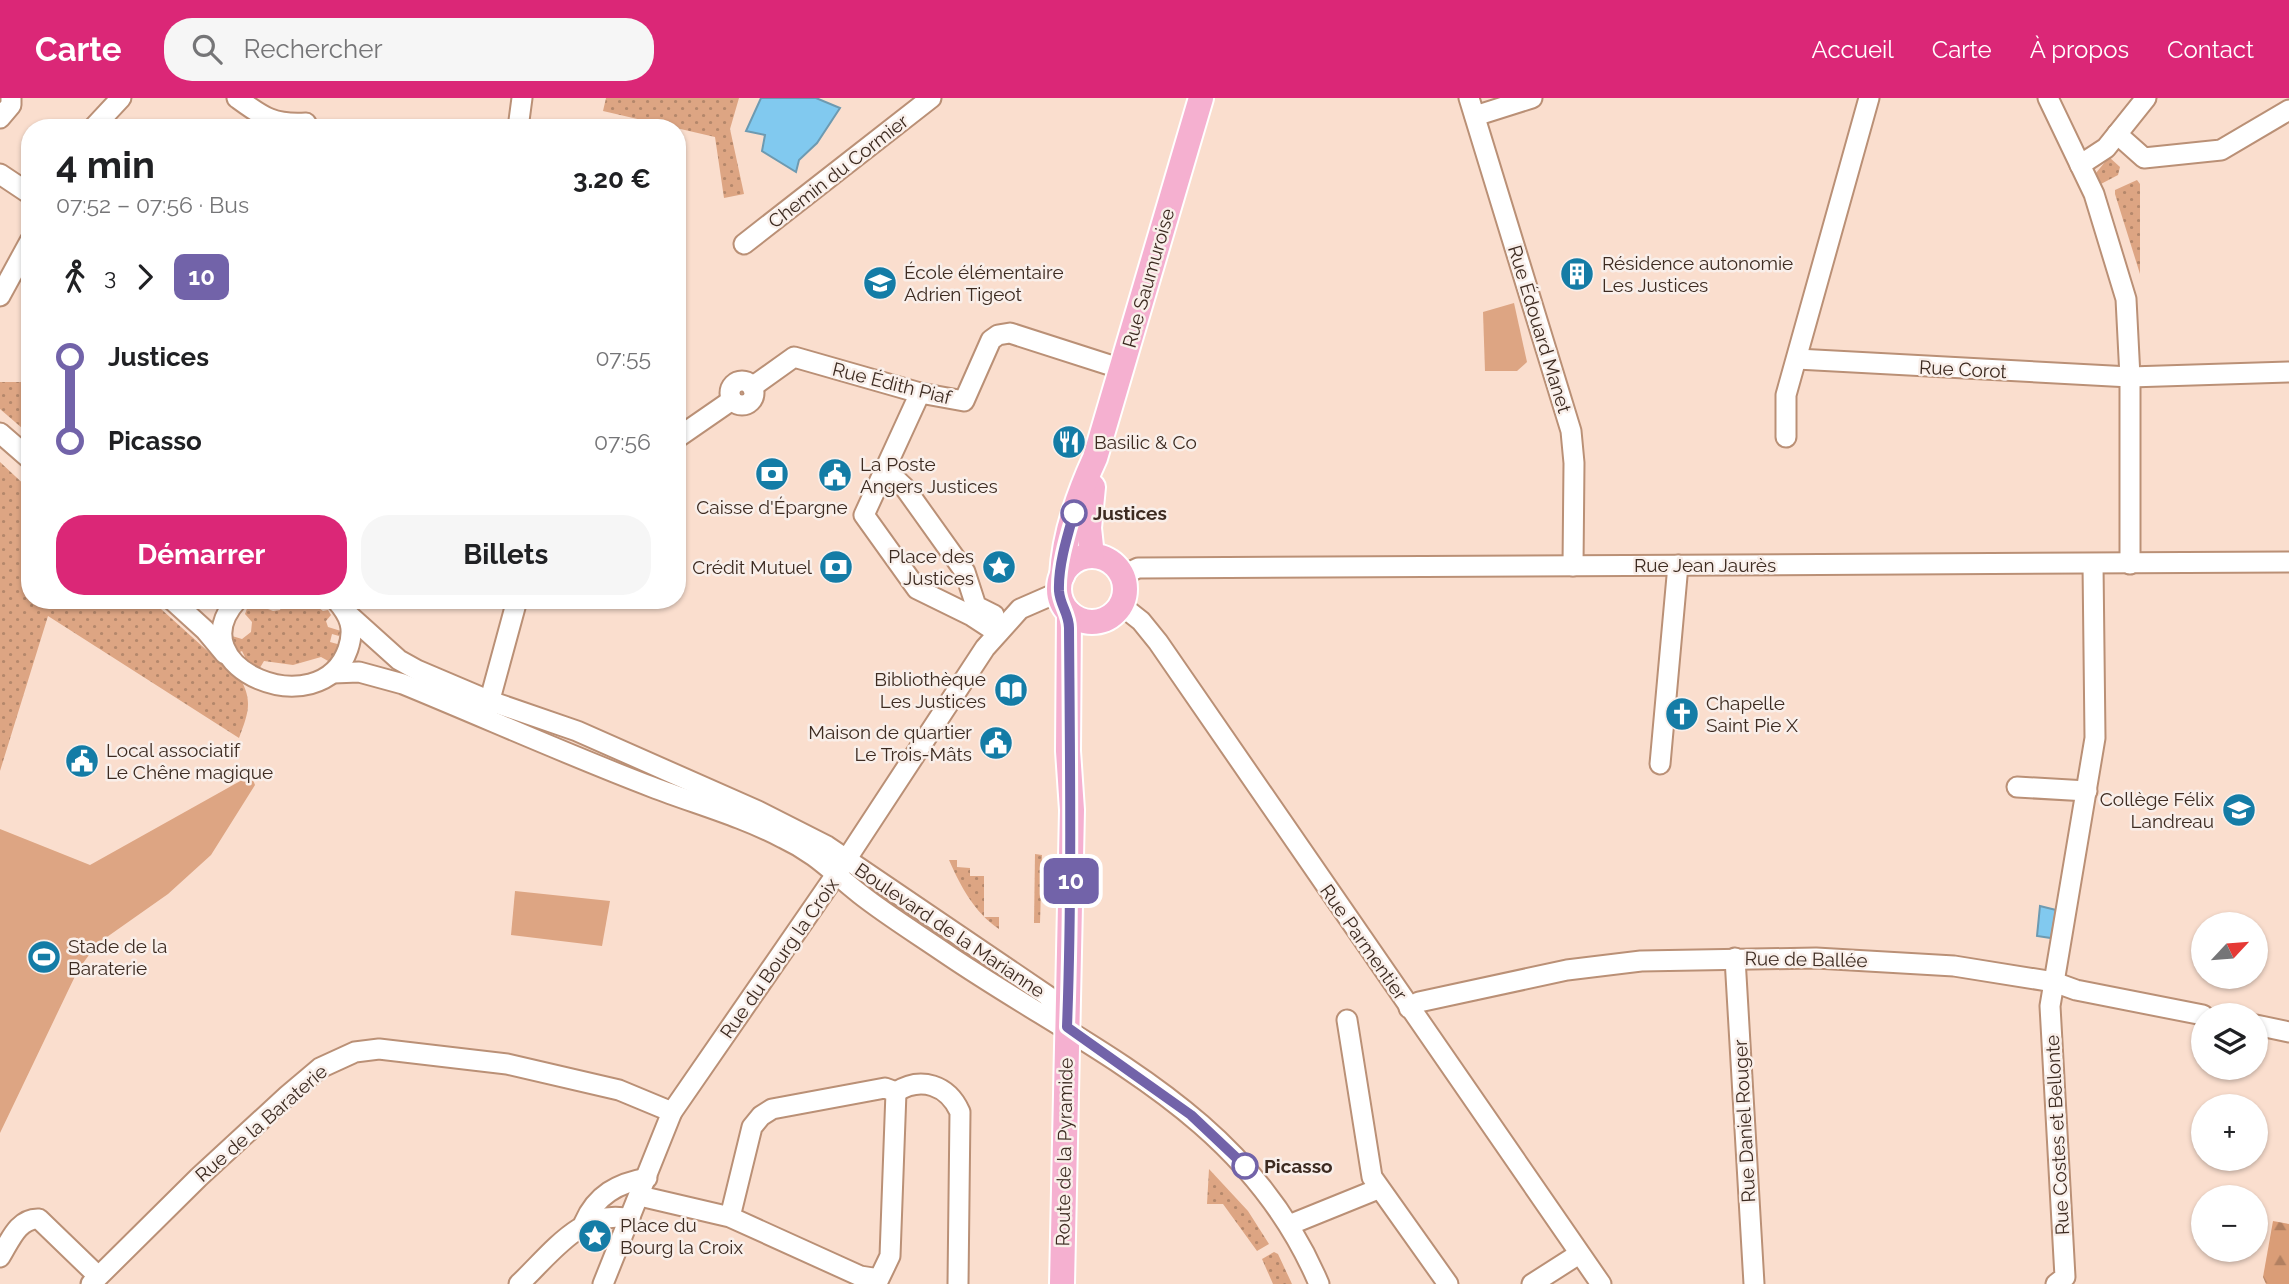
<!DOCTYPE html>
<html lang="fr">
<meta charset="utf-8">
<style>
:root{--surface:#fff;--page:#f6f6f6;--text:#202124;--muted:#757577;--accent:#db2777}
body{margin:0;font-family:Raleway,sans-serif;background:var(--page);color:var(--text);height:100vh;display:flex;flex-direction:column;font-size:26px;white-space:nowrap}
*{box-sizing:border-box;margin:0}
p{font-size:23px;color:var(--muted)}
.icon{flex:none;width:38px;height:38px;fill:none;stroke:currentColor;stroke-width:2;stroke-linecap:round;stroke-linejoin:round}
.map{position:relative;flex:1;overflow:hidden}
.side{position:absolute;left:21px;top:21px;width:665px;height:490px;display:flex;flex-direction:column;background:var(--surface);border-radius:28px;box-shadow:0 2px 5px #0004}
.side>*{flex:none}
.badge{padding:0 14px;border-radius:10px;font-size:24px;line-height:46px}
.needle{width:46px;rotate:64deg}
.tools{position:absolute;left:2191px;top:814px;display:grid;gap:14px}
.tools a{display:grid;place-items:center;width:77px;height:77px;border-radius:50%;background:var(--surface);box-shadow:0 2px 5px #0004;font-size:35px}
.map>.badge{position:absolute;translate:-50% -50%;box-shadow:0 0 0 4px #fff}
.legs{display:flex;align-items:center;gap:10px;height:77px;padding:0 35px;font-size:23px}
.legs p{margin-inline-start:auto}
.head{display:flex;align-items:center;justify-content:space-between;height:119px;padding:0 35px}
h1{font-size:38px;font-weight:700;line-height:52px}
.cta{display:flex;gap:14px;margin-top:auto;padding:14px 35px}
.cta a{flex:1;height:80px;border-radius:28px;background:var(--accent);color:#fff;font-size:28px;font-weight:700;line-height:80px;text-align:center}
.cta a+a{background:var(--page);color:var(--text)}
ul{padding:0 35px;list-style:none}
li{display:flex;align-items:center;gap:24px;height:84px;font-size:26px}
li i{display:grid;place-items:center;width:10px;height:100%;margin:0 9px;background:currentColor}
li i::after{content:'';width:18px;height:18px;margin:-9px;border:5px solid;border-radius:50%;background:var(--surface)}
li p{margin-inline-start:auto}
li:first-child i{background:linear-gradient(#0000 50%,currentColor 0)}
li:last-child i{background:linear-gradient(currentColor 50%,#0000 0)}
header{display:flex;align-items:center;gap:42px;box-sizing:border-box;height:98px;padding:0 35px;background:var(--accent);color:#fff}
header strong{font-size:33px}
nav{display:flex;gap:38px;margin-inline-start:auto;font-size:24px}
.search{width:490px;height:63px;background:var(--page);display:flex;align-items:center;gap:18px;box-sizing:border-box;padding:0 24px;border-radius:28px;color:var(--muted);font-size:26px}
.map>svg:first-child{display:block}
.grass{fill:url(#grass-dots)}
.forest{fill:url(#forest-firs)}
.garden{fill:#dda583}
.water{fill:#81c9ef;stroke:#6d9ab1;stroke-width:2}
.lines{fill:none;stroke-linecap:round;stroke-linejoin:round}
.minor-casing{stroke:#ba9076;stroke-width:23}
.major-casing{stroke:#fff;stroke-width:28}
.minor{stroke:#fff;stroke-width:19}
.major{stroke:#f5b0d0;stroke-width:24}
.line-1-casing{stroke:#fff;stroke-width:16}
.line-1{stroke:#7263a9;stroke-width:10}
.stop-1-dot{fill:#fff;stroke:#7263a9;stroke-width:3.5}
.labels{text-anchor:middle;stroke-width:5;stroke-linejoin:round;paint-order:stroke}
.street-label{font-size:19px;fill:#3d2b21;stroke:#f9efea}
.poi-label{font-size:19px;fill:#3d2b21;stroke:#f9efea;text-anchor:start}
.stop-label{font-size:19px;font-weight:bold;fill:#3d2b21;stroke:#f9efea;text-anchor:start}
</style>
<header>
<strong>Carte</strong>
<div class="search"><svg class="icon" aria-label="search" viewBox="0 0 24 24"><circle cx="10" cy="10" r="6"/><path d="M15 15l6 6"/></svg>Rechercher</div>
<nav><a>Accueil</a><a>Carte</a><a>À propos</a><a>Contact</a></nav>
</header>
<div class="map">
<svg width="2289" height="1186" viewBox="0 0 2289 1186">
<defs>
<pattern id="grass-dots" width="8" height="8" patternUnits="userSpaceOnUse" patternTransform="scale(1.75)"><rect width="8" height="8" fill="#dda583"/><path d="M2 2h.1M6 6h.1" fill="none" stroke="#b4876b" stroke-width="1.8" stroke-linecap="round"/></pattern>
<pattern id="forest-firs" width="22" height="20" patternUnits="userSpaceOnUse" patternTransform="scale(1.75)"><rect width="22" height="20" fill="#da9d77"/><path d="M5 1l3.5 6h-7zM16 11l3.5 6h-7z" fill="#b28061"/></pattern>
</defs>
<rect width="100%" height="100%" fill="#fadece"/>
<g class="grass">
<polygon points="606,0 739,0 730,31 744,96 724,100 715,39 603,13"/>
<polygon points="2109,59 2120,69 2118,77 2099,87 2096,75"/>
<polygon points="2137,82 2140,86 2140,176 2115,96 2115,92"/>
<polygon points="0,284 30,284 30,337 0,311"/>
<path d="M0,364L30,392V502H151L242,584C253,605 247,618 239,640L48,518L0,673Z"/>
<polygon points="250,502 267,502 268,511 273,513 280,512 284,502 308,502 323,513 328,512 331,517 326,523 328,529 341,533 339,538 332,536 330,544 341,547 330,564 321,559 293,567 264,563 258,573 243,562 245,559 242,553 238,555 232,538 242,541 251,534 252,524 245,516"/>
<polygon points="1035,756 1042,757 1040,825 1034,825"/>
<path d="M949,762H957V769L970,770V778H984V819H999V831C974,814 961,789 949,762Z"/>
<polygon points="1209,1071 1248,1113 1269,1146 1257,1153 1223,1106 1207,1106"/>
<polygon points="1274,1154 1278,1156 1292,1186 1273,1186 1262,1161"/>
</g>
<polygon class="forest" points="2273,1123 2289,1126 2289,1186 2266,1186 2263,1179"/>
<g class="garden">
<polygon points="1514,205 1527,264 1517,273 1485,273 1483,214"/>
<polygon points="251,677 255,687 211,757 168,796 97,846 78,872 0,1035 0,731 90,767"/>
<polygon points="515,793 610,803 602,848 511,837"/>
</g>
<g class="water">
<polygon points="761,0 816,0 840,10 817,45 799,62 796,74 762,53 765,37 746,33"/>
<polygon points="2040,808 2056,812 2051,840 2037,838"/>
</g>
<g class="lines">
<g class="minor-casing">
<g id="minor">
<path d="M237,0C263,19 273,27 306,25"/>
<polyline points="1469,0 1571,333 1574,365 1573,468"/>
<polyline points="2048,0 2094,96 2126,201 2130,279 2130,466"/>
<polyline points="1475,18 1532,0"/>
<polyline points="0,20 11,7 11,0"/>
<polyline points="93,30 121,0"/>
<polyline points="518,30 522,0"/>
<polyline points="2117,36 2144,60 2221,52 2289,12"/>
<polyline points="2080,67 2106,50 2146,0"/>
<polyline points="0,76 30,96"/>
<polyline points="744,146 931,0"/>
<polyline points="0,198 30,143"/>
<polyline points="1797,261 2130,279 2289,274"/>
<circle cx="742" cy="295" r="12"/>
<polyline points="752,289 794,259 920,295 964,303 991,242 998,237 1010,235 1122,271"/>
<polyline points="920,295 864,417 917,491 972,518 998,535"/>
<polyline points="0,335 30,361"/>
<polyline points="1786,339 1786,297 1869,0"/>
<polyline points="677,340 732,302"/>
<polyline points="884,370 905,390 965,474 976,508 994,517"/>
<polyline points="1123,477 1138,470 2289,464"/>
<polyline points="172,502 205,532 225,556"/>
<path d="M237,502C175,570 321,629 348,551C355,530 350,518 336,502"/>
<polyline points="1122,508 1141,523 1158,544 1601,1186"/>
<polyline points="349,517 399,562 417,572 490,603 577,633 758,713 827,748 1048,898 1067,929"/>
<path d="M333,575L359,574L403,586C486,620 568,657 652,689C696,706 741,718 783,740C817,756 832,774 860,796C888,818 919,837 948,857C1091,954 1247,1015 1319,1186"/>
<polyline points="486,616 517,502"/>
<polyline points="1660,666 1678,467"/>
<polyline points="2017,689 2087,693"/>
<polyline points="1735,860 1754,1186"/>
<polyline points="1409,910 1419,904 1567,872 1641,863 1816,860 1954,868 2054,884 2076,892 2203,917"/>
<polyline points="1347,922 1372,1079 1448,1186"/>
<polyline points="2256,927 2289,934"/>
<path d="M896,994C921,978 948,987 960,1014L958,1186"/>
<polyline points="640,1098 730,1119 860,1178 879,1181 890,1158 896,994 885,990 772,1011 761,1018 752,1029 730,1119"/>
<path d="M584,1125C596,1097 618,1085 647,1080"/>
<polyline points="1289,1127 1378,1091"/>
<path d="M0,1159C10,1143 18,1120 39,1121L97,1177"/>
<polyline points="91,1186 199,1079 288,997 320,970 355,954 379,951 507,966 619,992 672,1014"/>
<path d="M519,1186C550,1157 583,1109 630,1121"/>
<polyline points="603,1186 672,1014 846,762 985,550 1020,511 1059,494"/>
<polyline points="1532,1186 1579,1156"/>
<polyline points="2056,1186 2065,1179 2050,908 2095,640 2093,466"/>
</g>
</g>
<g class="major-casing">
<g id="major">
<circle cx="1092" cy="491" r="33"/>
<polyline points="1092,458 1089,430 1093,389"/>
<path d="M1062,478C1064,436 1078,397 1095,360L1201,0"/>
<polyline points="1062,1186 1072,712 1068,653 1069,515"/>
</g>
</g>
<use href="#minor" class="minor"/>
<use href="#major" class="major"/>
</g>
<g class="lines">
<g class="line-1-casing">
<path id="line-1" d="M1074,415C1067,439 1058,468 1059,493C1060,507 1069,516 1069,530C1070,663 1072,796 1067,929L1191,1017L1245,1068"/>
</g>
<use href="#line-1" class="line-1"/>
</g>
<defs>
<g id="building-disc" transform="scale(1.75)"><circle r="9.5" fill="#147ca6" stroke="#f9efea"/><path d="M-4-6H4V6H1V3H-1V6H-4ZM-2.5-4.3h1.7v1.8h-1.7ZM.8-4.3h1.7v1.8H.8ZM-2.5-1h1.7V.8h-1.7ZM.8-1h1.7V.8H.8Z" fill="#fff"/></g>
<g id="school-disc" transform="scale(1.75)"><circle r="9.5" fill="#147ca6" stroke="#f9efea"/><path d="M0-5L7-2L0 1L-7-2ZM-4 1L0 2.5L4 1V4Q0 6-4 4Z" fill="#fff"/></g>
<g id="restaurant-disc" transform="scale(1.75)"><circle r="9.5" fill="#147ca6" stroke="#f9efea"/><path d="M-5-6h1v4h1v-4h1v4h1v-4h1v5L-1.5 .5V6h-2V.5L-5-1ZM5-6V6H3V1.5H1.5Q1.5-4 5-6Z" fill="#fff"/></g>
<g id="bank-disc" transform="scale(1.75)"><circle r="9.5" fill="#147ca6" stroke="#f9efea"/><path d="M-6-4H6V4H-6ZM0-2.3a2.3 2.3 0 1 0 0 4.6a2.3 2.3 0 1 0 0-4.6Z" fill="#fff"/></g>
<g id="civic-disc" transform="scale(1.75)"><circle r="9.5" fill="#147ca6" stroke="#f9efea"/><path d="M-.6-6.5H3V-4.5H.6V-3L4-1V1h2V6H-6V1h2V-1L-.6-3ZM-1.2 2.5V6h2.4V2.5Z" fill="#fff"/></g>
<g id="sight-disc" transform="scale(1.75)"><circle r="9.5" fill="#147ca6" stroke="#f9efea"/><path d="M0-6L1.8-2.2L6-1.7L2.9 1.2L3.7 5.4L0 3.3L-3.7 5.4L-2.9 1.2L-6-1.7L-1.8-2.2Z" fill="#fff"/></g>
<g id="library-disc" transform="scale(1.75)"><circle r="9.5" fill="#147ca6" stroke="#f9efea"/><path d="M-6-4Q-3-5.5-.7-3.5V5Q-3 3-6 4ZM6-4Q3-5.5 .7-3.5V5Q3 3 6 4Z" fill="#fff"/></g>
<g id="church-disc" transform="scale(1.75)"><circle r="9.5" fill="#147ca6" stroke="#f9efea"/><path d="M-1.2-6h2.4v3.5h3.3v2.4h-3.3V6h-2.4V-.1h-3.3v-2.4h3.3Z" fill="#fff"/></g>
<g id="stadium-disc" transform="scale(1.75)"><circle r="9.5" fill="#147ca6" stroke="#f9efea"/><path d="M0-5a6.5 5 0 1 0 0 10a6.5 5 0 1 0 0-10ZM-3.5-1.8h7v3.6h-7Z" fill="#fff"/></g>
</defs>
<g fill-rule="evenodd">
<use href="#building-disc" x="1577" y="176"/>
<use href="#school-disc" x="880" y="185"/>
<use href="#restaurant-disc" x="1069" y="344"/>
<use href="#bank-disc" x="772" y="376"/>
<use href="#civic-disc" x="835" y="377"/>
<use href="#bank-disc" x="836" y="469"/>
<use href="#sight-disc" x="999" y="469"/>
<use href="#library-disc" x="1011" y="592"/>
<use href="#church-disc" x="1682" y="616"/>
<use href="#civic-disc" x="996" y="645"/>
<use href="#civic-disc" x="82" y="663"/>
<use href="#school-disc" x="2239" y="712"/>
<use href="#stadium-disc" x="44" y="859"/>
<use href="#sight-disc" x="595" y="1138"/>
</g>
<g class="stop-1-dot">
<circle cx="1074" cy="415" r="12"/>
<circle cx="1245" cy="1068" r="12"/>
</g>
<g class="labels">
<g class="street-label">
<text transform="translate(838 73) rotate(-38)" y="7">Chemin du Cormier</text>
<text transform="translate(1148 180) rotate(-74)" y="7">Rue Saumuroise</text>
<text transform="translate(1540 231) rotate(73)" y="7">Rue Édouard Manet</text>
<text transform="translate(1963 271) rotate(3)" y="7">Rue Corot</text>
<text transform="translate(892 285) rotate(14)" y="7">Rue Édith Piaf</text>
<text x="1705" y="474">Rue Jean Jaurès</text>
<text transform="translate(950 832) rotate(34)" y="7">Boulevard de la Marianne</text>
<text transform="translate(1364 844) rotate(55)" y="7">Rue Parmentier</text>
<text transform="translate(779 860) rotate(-55)" y="7">Rue du Bourg la Croix</text>
<text transform="translate(1806 861) rotate(1)" y="7">Rue de Ballée</text>
<text transform="translate(1744 1023) rotate(-93)" y="7">Rue Daniel Rouger</text>
<text transform="translate(261 1025) rotate(-41)" y="7">Rue de la Baraterie</text>
<text transform="translate(2057 1037) rotate(-93)" y="7">Rue Costes et Bellonte</text>
<text transform="translate(1064 1054) rotate(-89)" y="7">Route de la Pyramide</text>
</g>
<g class="poi-label">
<text x="1602" y="172">Résidence autonomie<tspan x="1602" dy="22">Les Justices</tspan></text>
<text x="904" y="181">École élémentaire<tspan x="904" dy="22">Adrien Tigeot</tspan></text>
<text x="1094" y="351">Basilic &amp; Co</text>
<text x="860" y="373">La Poste<tspan x="860" dy="22">Angers Justices</tspan></text>
<text x="772" y="416" text-anchor="middle">Caisse d'Épargne</text>
<text x="974" y="465" text-anchor="end">Place des<tspan x="974" dy="22">Justices</tspan></text>
<text x="812" y="476" text-anchor="end">Crédit Mutuel</text>
<text x="986" y="588" text-anchor="end">Bibliothèque<tspan x="986" dy="22">Les Justices</tspan></text>
<text x="1706" y="612">Chapelle<tspan x="1706" dy="22">Saint Pie X</tspan></text>
<text x="972" y="641" text-anchor="end">Maison de quartier<tspan x="972" dy="22">Le Trois-Mâts</tspan></text>
<text x="106" y="659">Local associatif<tspan x="106" dy="22">Le Chêne magique</tspan></text>
<text x="2214" y="708" text-anchor="end">Collège Félix<tspan x="2214" dy="22">Landreau</tspan></text>
<text x="68" y="855">Stade de la<tspan x="68" dy="22">Baraterie</tspan></text>
<text x="620" y="1134">Place du<tspan x="620" dy="22">Bourg la Croix</tspan></text>
</g>
<g class="stop-label">
<text x="1093" y="422">Justices</text>
<text x="1264" y="1075">Picasso</text>
</g>
</g>
</svg>
<div class="tools">
<a><svg class="needle" viewBox="-14 -14 28 28"><path d="M0-13l5 13h-10z" fill="#e53935"/><path d="M0 13l5-13h-10z" fill="#757577"/></svg></a>
<a><svg class="icon" aria-label="layers" viewBox="0 0 24 24"><path d="M12 4l9 5-9 5-9-5zM3 14l9 5 9-5"/></svg></a>
<a>+</a>
<a>−</a>
</div>
<b class="badge" style="left:1071px;top:783px;background:#7263a9;color:#fff">10</b>
<section class="side">
<div class="head"><div><h1>4 min</h1><p>07:52 – 07:56 · Bus</p></div><b>3.20 €</b></div>
<div class="legs"><svg class="icon" aria-label="walk" viewBox="0 0 24 24"><circle cx="13" cy="4" r="2"/><path d="M13 8l-2 6 4 7M11 14l-3 7M7 12l3-4h3l4 4"/></svg>3<svg class="icon" aria-label="forward" viewBox="0 0 24 24"><path d="M9 5l7 7-7 7"/></svg><b class="badge" style="background:#7263a9;color:#fff">10</b></div>
<ul>
<li><i style="color:#7263a9"></i><b>Justices</b><p>07:55</p></li>
<li><i style="color:#7263a9"></i><b>Picasso</b><p>07:56</p></li>
</ul>
<div class="cta"><a>Démarrer</a><a>Billets</a></div>
</section>
</div>
